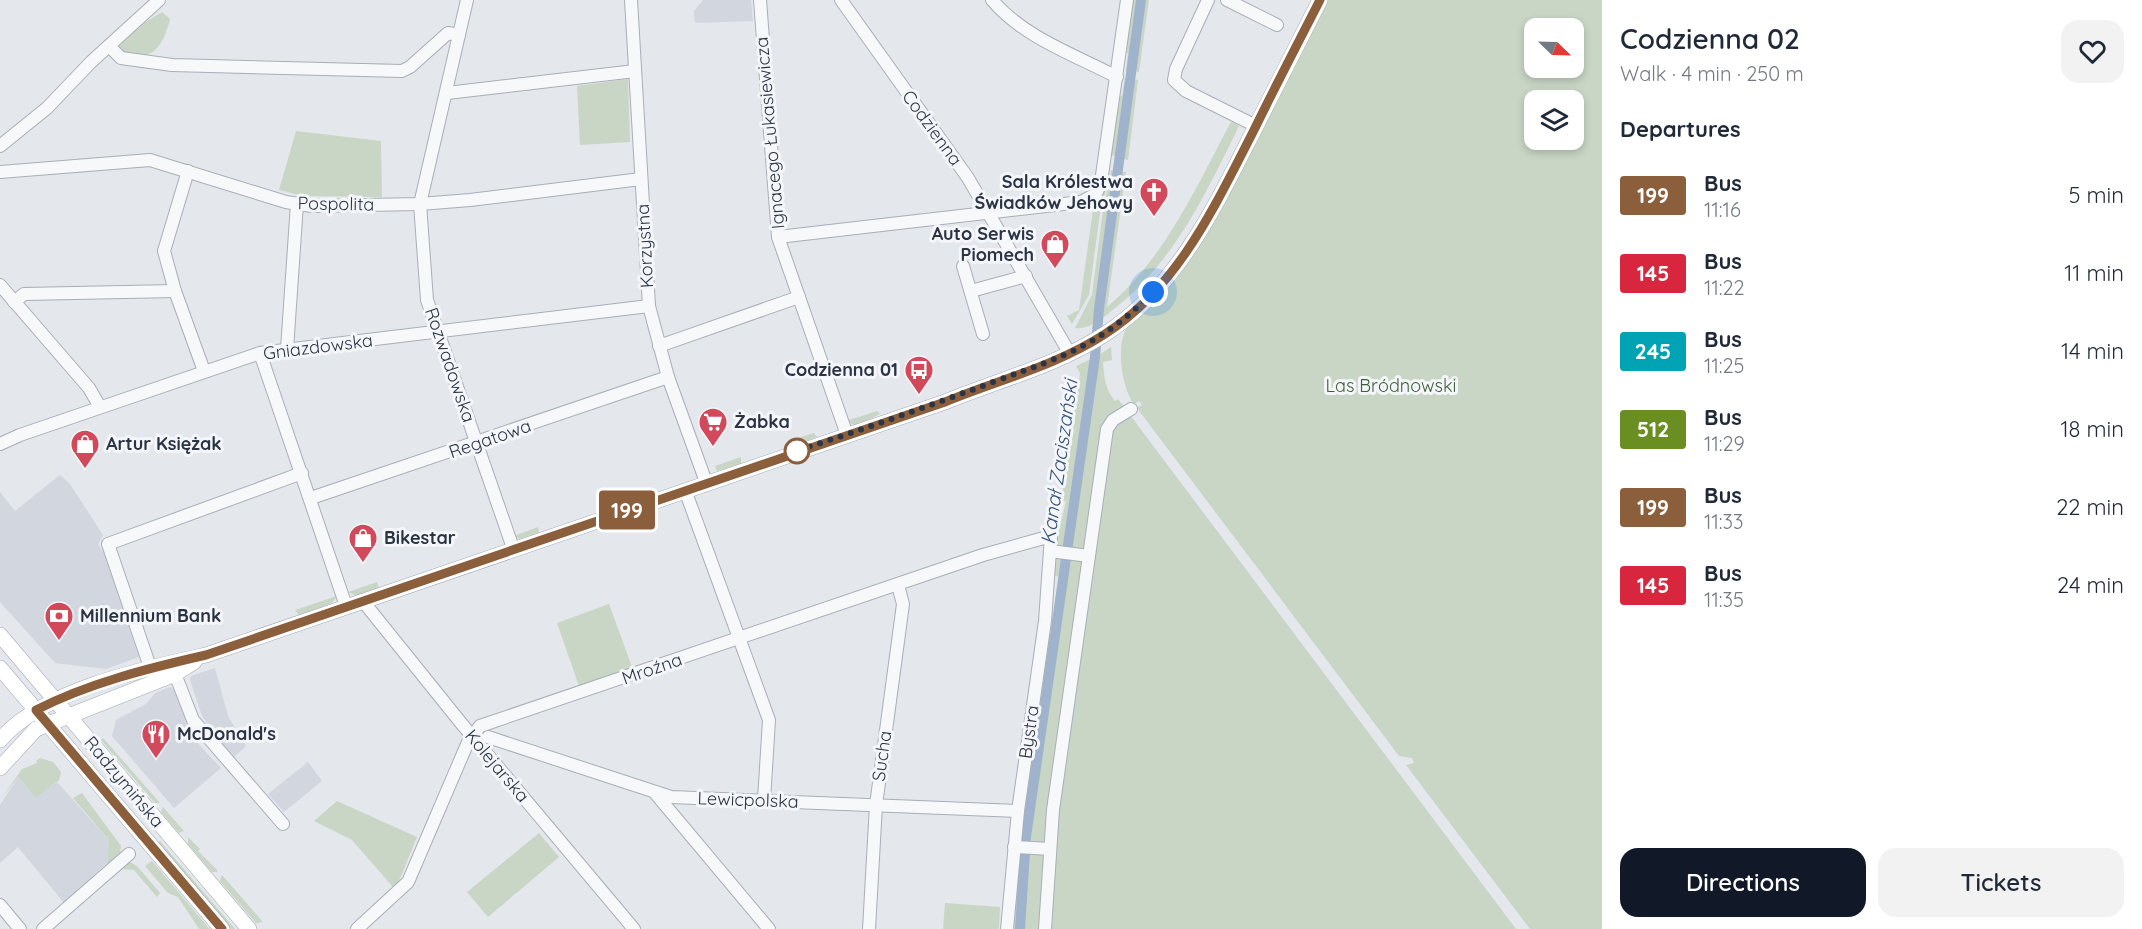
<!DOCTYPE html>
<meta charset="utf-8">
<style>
:root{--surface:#fff;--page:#f2f2f3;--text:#1f2937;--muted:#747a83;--accent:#111827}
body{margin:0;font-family:Quicksand,sans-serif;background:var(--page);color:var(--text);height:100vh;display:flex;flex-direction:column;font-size:22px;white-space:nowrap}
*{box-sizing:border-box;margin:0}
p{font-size:20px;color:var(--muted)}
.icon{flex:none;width:33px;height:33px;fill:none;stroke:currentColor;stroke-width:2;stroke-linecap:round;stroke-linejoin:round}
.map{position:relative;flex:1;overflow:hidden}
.side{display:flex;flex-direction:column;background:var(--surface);width:540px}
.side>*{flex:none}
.badge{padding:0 12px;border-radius:4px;font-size:21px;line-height:39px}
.needle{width:39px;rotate:113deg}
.fabs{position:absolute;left:1524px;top:18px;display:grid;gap:12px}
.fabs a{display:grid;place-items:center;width:60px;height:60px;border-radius:12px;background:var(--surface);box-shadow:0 3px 9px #0003;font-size:30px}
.you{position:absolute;width:30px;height:30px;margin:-15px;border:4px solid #fff;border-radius:50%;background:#1a73e8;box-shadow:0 0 0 9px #1a73e833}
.map>.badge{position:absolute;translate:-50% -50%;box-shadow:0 0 0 3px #fff}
h2{padding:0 18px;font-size:22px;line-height:54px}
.round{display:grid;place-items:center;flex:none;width:63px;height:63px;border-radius:18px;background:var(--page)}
.overview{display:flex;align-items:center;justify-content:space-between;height:102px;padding:0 18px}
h1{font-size:28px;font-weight:600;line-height:45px}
.button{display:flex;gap:12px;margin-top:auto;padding:12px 18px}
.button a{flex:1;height:69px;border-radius:18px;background:var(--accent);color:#fff;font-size:24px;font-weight:600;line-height:69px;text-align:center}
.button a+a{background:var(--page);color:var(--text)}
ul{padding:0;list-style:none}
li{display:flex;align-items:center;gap:18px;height:78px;padding:0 18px}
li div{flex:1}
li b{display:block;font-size:22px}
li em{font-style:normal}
li .badge{min-width:66px;font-weight:700;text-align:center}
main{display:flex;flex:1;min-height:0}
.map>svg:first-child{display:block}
.built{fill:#d2d6de}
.green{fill:#c9d6c5;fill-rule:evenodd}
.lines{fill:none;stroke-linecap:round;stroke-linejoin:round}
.canal{stroke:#9fb4cc;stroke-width:10}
.minor-casing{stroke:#a9aeb7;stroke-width:14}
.major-casing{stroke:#a3abb8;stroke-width:16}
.minor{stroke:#f7f8fa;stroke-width:12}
.major{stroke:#fff;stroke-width:15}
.line-casing{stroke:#fff;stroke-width:14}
.line{stroke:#8b5e3c;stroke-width:9}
.walk{stroke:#2b3445;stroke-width:6;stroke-dasharray:0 10.8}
.stop-dot{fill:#fff;stroke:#8b5e3c;stroke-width:3}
.labels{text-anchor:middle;stroke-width:6;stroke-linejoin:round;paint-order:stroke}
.street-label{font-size:18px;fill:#2b3445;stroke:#f4f6f9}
.poi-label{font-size:18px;font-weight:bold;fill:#2b3445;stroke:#f4f6f9;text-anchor:start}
.park-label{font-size:18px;fill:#3f6138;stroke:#f4f6f9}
.water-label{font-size:20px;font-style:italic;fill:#34527a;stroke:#f4f6f9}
</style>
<main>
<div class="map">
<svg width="1602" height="929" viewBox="0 0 1602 929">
<rect width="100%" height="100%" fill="#e4e7ec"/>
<g class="built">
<polygon points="703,0 751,0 753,21 695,23 694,11"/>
<polygon points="60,475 70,484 103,535 98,544 106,557 139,657 106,669 55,663 0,602 0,492 15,511"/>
<polygon points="215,668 228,716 246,746 234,757 232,753 229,755 202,716 190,680 191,676"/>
<polygon points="170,687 174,690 188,721 185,730 221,768 174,808 112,736 116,720 146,704 155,693"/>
<polygon points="308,762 322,781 284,812 268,794"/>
<polygon points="18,777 36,798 57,782 109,840 107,863 64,903 18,847 0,863 0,805"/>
</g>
<g class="green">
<polygon points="1132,0 1149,0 1139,72 1126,70 1128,53 1125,52"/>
<path d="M1327,0H1602V929H1530L1406,765L1414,763L1412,758L1399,756L1137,408L1142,405L1139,401L1134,404C1122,389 1116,347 1126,329C1132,318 1147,308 1156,299ZM1534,28H1574V68H1534ZM1534,100H1574V140H1534Z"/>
<path d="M162,12L170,19C163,46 152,65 121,51L118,47L144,23Z"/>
<polygon points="1125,78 1138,80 1128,160 1111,155 1119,96 1122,96"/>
<polygon points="628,79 630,142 580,145 577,86"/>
<path d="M1231,122L1239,126C1206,193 1175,261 1115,308C1104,317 1090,330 1075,328L1092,295L1103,210L1111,170L1126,172L1107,307C1166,257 1195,189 1231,122Z"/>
<polygon points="296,131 381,141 382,197 303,196 279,190"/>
<polygon points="1107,186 1100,213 1089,295 1072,324 1067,316 1079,310 1093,210 1089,207"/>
<path d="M1111,347L1112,360L1103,362C1104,377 1105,389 1115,401L1118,399L1516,929H1022L1027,837L1097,356Z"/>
<polygon points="1093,358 1065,550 1055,548 1066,501 1061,501 1080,373 1076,366"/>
<polygon points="877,411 880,414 856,426 846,421"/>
<polygon points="814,433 817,437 787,448 787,442"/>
<polygon points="741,457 741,464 717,471 715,466"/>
<polygon points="538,527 539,533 520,539 514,536"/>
<polygon points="1054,556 1064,557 1023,844 1019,844 1046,635 1052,636 1060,577 1051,575"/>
<polygon points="377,582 379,588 357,596 348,592"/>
<polygon points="337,596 332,603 299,615 295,610"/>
<polygon points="609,604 632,667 579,686 557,623"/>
<polygon points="103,738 160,803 155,803 101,740"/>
<polygon points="40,758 53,762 61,772 59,780 36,798 18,777 1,799 22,769 37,763 36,761"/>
<polygon points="82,793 121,846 120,854 107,866 109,840 73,798"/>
<polygon points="337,801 417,837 399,881 393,887 352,840 314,821"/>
<polygon points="163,807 184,831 179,833 161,812"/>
<polygon points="539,833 559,857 488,917 467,892"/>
<polygon points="188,837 200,849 198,851 218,871 217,872 212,872 188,844"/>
<polygon points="160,841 235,929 231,929 158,843"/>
<polygon points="1018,851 1023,851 1019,929 1011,929"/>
<polygon points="152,861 207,926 210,929 199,929 178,897 168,893 145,866"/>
<polygon points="130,862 137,866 160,893 157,897 134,870 122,869 101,887 126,863"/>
<polygon points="222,875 263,922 256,923 220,881"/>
<polygon points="945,903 1000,907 999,929 943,929"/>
</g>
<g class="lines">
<polyline class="canal" points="1020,929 1026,837 1095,357 1099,309 1141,0"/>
<g class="minor-casing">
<g id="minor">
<polyline points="467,0 420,204 427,300 513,548"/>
<polyline points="631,0 649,306 668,377 706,482"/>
<polyline points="760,0 778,237 847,435"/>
<polyline points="841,0 968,178 1070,354"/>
<path d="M992,0C1023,37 1075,55 1117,77"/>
<polyline points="1208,0 1176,69 1174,80 1186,91 1256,126"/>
<polyline points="1227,0 1277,25"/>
<polyline points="109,46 121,58 172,65 402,71 410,67 448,33 459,35"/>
<polyline points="447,93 635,71"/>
<polyline points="0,146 47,108 91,62 159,0"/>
<polyline points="188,171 164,251 175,291 204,371"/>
<polyline points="0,172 150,160 286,202 312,206 420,204 470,200 641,179"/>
<polyline points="778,237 1081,202 1096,194 1101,182 1127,0"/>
<polyline points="963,266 983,334"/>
<polyline points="0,285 89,388 100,407"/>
<polyline points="971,291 1026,276"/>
<polyline points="14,302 24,294 175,291"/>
<polyline points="659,346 799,297"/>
<polyline points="287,349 297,204"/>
<polyline points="260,353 346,606"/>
<polyline points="0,444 20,435 260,353 649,306"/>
<polyline points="685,490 769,720 764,800"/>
<polyline points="311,498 668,377"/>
<polyline points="1050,551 1089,556"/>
<polyline points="362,600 461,723 634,929"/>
<polyline points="150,667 108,544 302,473"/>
<polyline points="175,674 193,720 283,824"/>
<polyline points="488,737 671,797 1018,811"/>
<polyline points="655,793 769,929"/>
<polyline points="1014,847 1050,849"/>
<polyline points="0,905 20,929"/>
<polyline points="43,929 129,854"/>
<polyline points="357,929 408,882 468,742 480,726 983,555 1051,536 1045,621 1018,811 1007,929"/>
<polyline points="869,929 876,805 903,604 898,585"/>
<polyline points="1045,929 1053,810 1107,429 1113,420 1131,409"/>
</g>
</g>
<g class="major-casing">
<g id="major">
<polyline points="0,635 249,929"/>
<polyline points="0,668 222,929"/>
<path d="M0,740C43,690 143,669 206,655L945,402C998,380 1056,366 1105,334C1175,289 1213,211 1250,138C1273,92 1297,46 1320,0"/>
<polyline points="0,768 36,729 175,674 194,662"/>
</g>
</g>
<use href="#minor" class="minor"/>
<use href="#major" class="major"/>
</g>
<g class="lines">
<g class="line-casing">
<path id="line" d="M222,929L36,710C89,683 149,668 206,655L945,402C998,380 1056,366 1105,334C1177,288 1214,208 1252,134C1274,89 1297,45 1320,0"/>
</g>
<use href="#line" class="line"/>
<path class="walk" d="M797,451L793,452C862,430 929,406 996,381C1064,356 1100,346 1153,292"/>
</g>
<defs>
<g id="church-pin" transform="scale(1.5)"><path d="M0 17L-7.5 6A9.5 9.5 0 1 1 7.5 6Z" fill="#d1495b" stroke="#f4f6f9"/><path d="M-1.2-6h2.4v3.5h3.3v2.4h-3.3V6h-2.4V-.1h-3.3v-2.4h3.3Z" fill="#fff"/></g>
<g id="shop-pin" transform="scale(1.5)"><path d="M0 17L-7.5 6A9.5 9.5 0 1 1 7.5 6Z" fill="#d1495b" stroke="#f4f6f9"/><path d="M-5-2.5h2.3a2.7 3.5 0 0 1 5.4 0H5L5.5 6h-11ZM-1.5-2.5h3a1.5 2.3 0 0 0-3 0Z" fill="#fff"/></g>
<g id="bus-pin" transform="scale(1.5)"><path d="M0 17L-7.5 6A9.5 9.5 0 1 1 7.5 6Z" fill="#d1495b" stroke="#f4f6f9"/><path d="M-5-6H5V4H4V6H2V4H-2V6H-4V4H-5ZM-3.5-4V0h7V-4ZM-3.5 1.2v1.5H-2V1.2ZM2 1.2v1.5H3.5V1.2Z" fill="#fff"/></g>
<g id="supermarket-pin" transform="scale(1.5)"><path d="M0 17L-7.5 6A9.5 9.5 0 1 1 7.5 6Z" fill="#d1495b" stroke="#f4f6f9"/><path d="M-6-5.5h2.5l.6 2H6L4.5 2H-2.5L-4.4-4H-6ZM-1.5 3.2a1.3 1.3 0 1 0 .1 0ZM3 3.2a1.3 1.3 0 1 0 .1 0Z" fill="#fff"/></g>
<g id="bank-pin" transform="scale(1.5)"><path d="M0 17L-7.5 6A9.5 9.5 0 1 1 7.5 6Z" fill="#d1495b" stroke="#f4f6f9"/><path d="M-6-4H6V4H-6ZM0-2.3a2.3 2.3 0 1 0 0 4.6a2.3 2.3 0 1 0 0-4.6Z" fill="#fff"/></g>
<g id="restaurant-pin" transform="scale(1.5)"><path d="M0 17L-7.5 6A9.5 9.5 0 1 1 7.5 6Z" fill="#d1495b" stroke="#f4f6f9"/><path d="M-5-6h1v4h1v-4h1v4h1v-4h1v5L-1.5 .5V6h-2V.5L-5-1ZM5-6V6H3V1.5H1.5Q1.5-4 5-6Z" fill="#fff"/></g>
</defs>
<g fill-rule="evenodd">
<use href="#church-pin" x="1154" y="192"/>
<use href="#shop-pin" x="1055" y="244"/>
<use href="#bus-pin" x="919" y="370"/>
<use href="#supermarket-pin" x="713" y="422"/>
<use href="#shop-pin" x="85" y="444"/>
<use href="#shop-pin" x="363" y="538"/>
<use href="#bank-pin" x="59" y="616"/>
<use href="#restaurant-pin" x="156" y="734"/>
</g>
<circle class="stop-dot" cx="797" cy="451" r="12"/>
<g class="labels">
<g class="street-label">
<text transform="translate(932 128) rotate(54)" y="6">Codzienna</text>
<text transform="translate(770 133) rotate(-95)" y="6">Ignacego Łukasiewicza</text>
<text transform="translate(336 204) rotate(1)" y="6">Pospolita</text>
<text transform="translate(645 246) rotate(-93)" y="6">Korzystna</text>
<text transform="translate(318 347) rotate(-7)" y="6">Gniazdowska</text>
<text transform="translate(450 365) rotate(71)" y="6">Rozwadowska</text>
<text transform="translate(490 439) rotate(-19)" y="6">Regatowa</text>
<text transform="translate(652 669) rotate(-19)" y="6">Mroźna</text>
<text transform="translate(1029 732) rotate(-82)" y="6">Bystra</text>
<text transform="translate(882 756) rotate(-82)" y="6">Sucha</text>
<text transform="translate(497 766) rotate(50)" y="6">Kolejarska</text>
<text transform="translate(124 782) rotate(50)" y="6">Radzymińska</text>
<text transform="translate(748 800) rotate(2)" y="6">Lewicpolska</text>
</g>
<g class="poi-label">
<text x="1133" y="188" text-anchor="end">Sala Królestwa<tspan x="1133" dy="21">Świadków Jehowy</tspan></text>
<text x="1034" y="240" text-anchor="end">Auto Serwis<tspan x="1034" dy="21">Piomech</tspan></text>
<text x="898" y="376" text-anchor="end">Codzienna 01</text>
<text x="734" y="428">Żabka</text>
<text x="106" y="450">Artur Księżak</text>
<text x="384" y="544">Bikestar</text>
<text x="80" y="622">Millennium Bank</text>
<text x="177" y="740">McDonald's</text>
</g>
<g class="park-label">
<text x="1391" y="392">Las Bródnowski</text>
</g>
<g class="water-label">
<text transform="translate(1059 462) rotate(-82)" y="7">Kanał Zaciszański</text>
</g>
</g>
</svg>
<div class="fabs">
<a><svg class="needle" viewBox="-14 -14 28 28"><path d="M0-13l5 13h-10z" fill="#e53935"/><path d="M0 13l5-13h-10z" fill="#747a83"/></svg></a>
<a><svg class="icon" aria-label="layers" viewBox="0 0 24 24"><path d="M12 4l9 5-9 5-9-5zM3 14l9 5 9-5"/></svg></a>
</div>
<div class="you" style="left:1153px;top:292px"></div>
<b class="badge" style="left:627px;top:510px;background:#8b5e3c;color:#fff">199</b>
</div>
<section class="side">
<div class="overview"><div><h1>Codzienna 02</h1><p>Walk · 4 min · 250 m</p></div><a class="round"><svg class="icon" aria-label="heart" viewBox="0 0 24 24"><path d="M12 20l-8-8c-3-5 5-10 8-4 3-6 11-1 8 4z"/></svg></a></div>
<h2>Departures</h2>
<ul>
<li><span class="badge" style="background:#8b5e3c;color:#fff">199</span><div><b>Bus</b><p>11:16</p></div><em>5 min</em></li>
<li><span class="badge" style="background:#d7263d;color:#fff">145</span><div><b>Bus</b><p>11:22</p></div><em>11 min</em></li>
<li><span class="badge" style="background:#00a3b4;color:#fff">245</span><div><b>Bus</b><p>11:25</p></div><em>14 min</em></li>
<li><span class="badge" style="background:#6b8e23;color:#fff">512</span><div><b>Bus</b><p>11:29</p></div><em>18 min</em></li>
<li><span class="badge" style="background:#8b5e3c;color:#fff">199</span><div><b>Bus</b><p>11:33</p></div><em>22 min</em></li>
<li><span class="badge" style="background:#d7263d;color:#fff">145</span><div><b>Bus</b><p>11:35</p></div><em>24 min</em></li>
</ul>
<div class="button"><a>Directions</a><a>Tickets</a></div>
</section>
</main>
